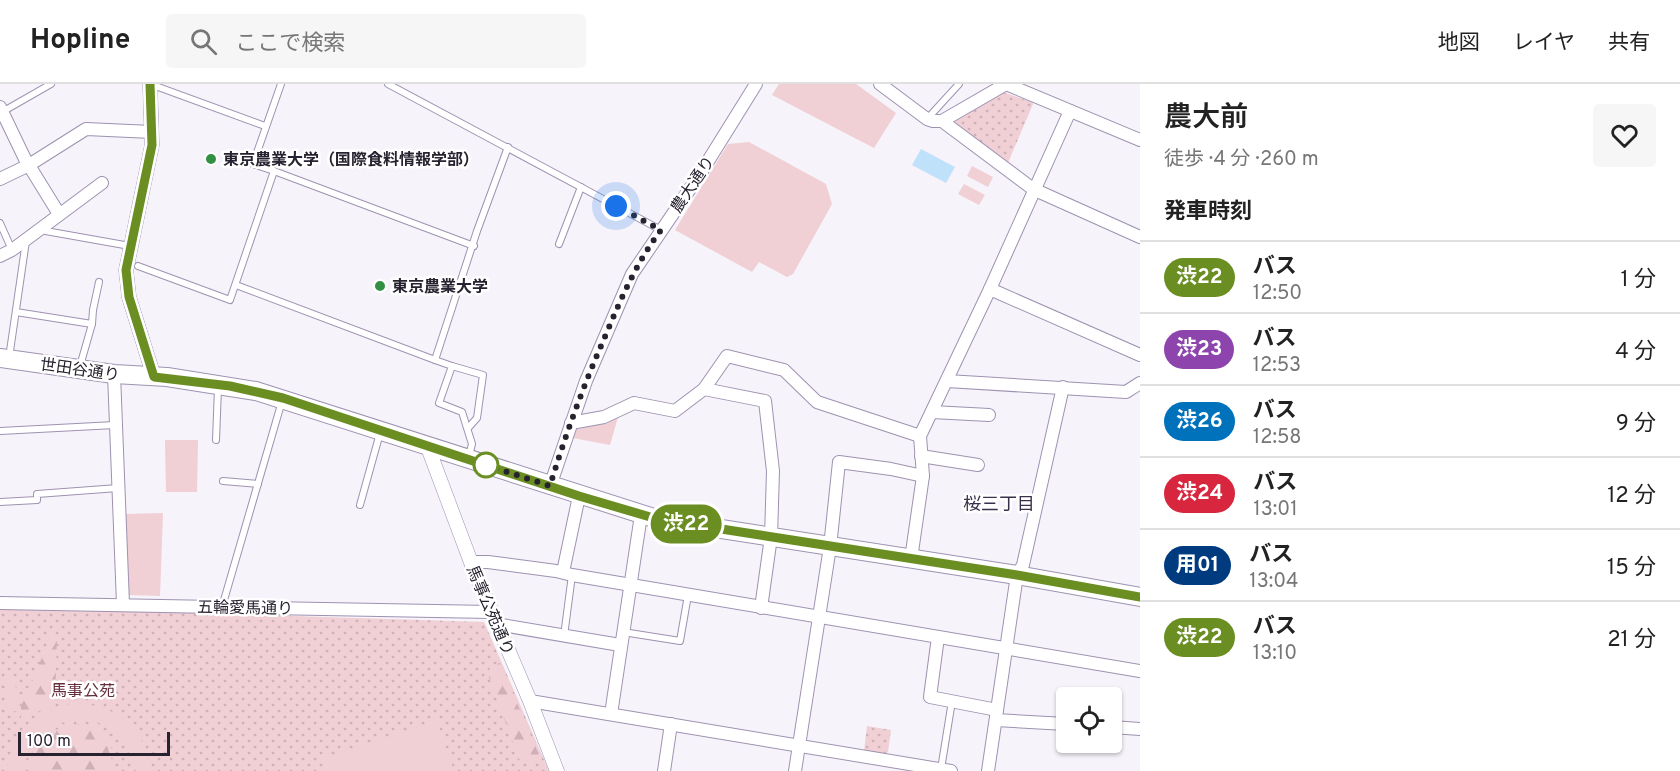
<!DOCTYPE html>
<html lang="ja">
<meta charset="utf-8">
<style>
:root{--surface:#fff;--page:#f6f6f6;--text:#222;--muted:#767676;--line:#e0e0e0}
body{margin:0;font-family:Overpass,"Noto Sans JP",sans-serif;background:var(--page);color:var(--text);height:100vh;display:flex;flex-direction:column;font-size:22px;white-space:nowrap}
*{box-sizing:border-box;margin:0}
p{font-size:20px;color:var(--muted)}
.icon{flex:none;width:33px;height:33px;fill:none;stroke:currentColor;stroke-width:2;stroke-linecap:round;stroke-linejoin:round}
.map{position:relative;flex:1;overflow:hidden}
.details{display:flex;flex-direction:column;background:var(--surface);width:540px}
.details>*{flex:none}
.badge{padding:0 12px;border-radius:20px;font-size:21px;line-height:39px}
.controls{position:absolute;left:1056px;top:603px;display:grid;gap:12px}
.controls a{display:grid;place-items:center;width:66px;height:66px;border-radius:6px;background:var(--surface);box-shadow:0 2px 4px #0004;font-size:30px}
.scale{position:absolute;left:18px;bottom:15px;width:152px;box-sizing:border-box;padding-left:6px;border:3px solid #27222f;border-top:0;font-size:16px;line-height:21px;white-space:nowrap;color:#27222f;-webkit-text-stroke:4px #fff;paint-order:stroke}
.you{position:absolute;width:30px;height:30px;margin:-15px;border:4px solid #fff;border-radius:50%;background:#1a73e8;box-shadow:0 0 0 9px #1a73e833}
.map>.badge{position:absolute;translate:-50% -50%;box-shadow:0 0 0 3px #fff}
h2{padding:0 24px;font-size:22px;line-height:54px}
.round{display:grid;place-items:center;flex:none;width:63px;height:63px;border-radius:6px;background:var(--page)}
.headline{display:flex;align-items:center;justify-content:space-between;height:102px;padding:0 24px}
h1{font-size:28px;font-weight:600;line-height:45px}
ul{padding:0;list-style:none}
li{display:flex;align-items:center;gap:18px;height:72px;padding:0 24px;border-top:2px solid var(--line)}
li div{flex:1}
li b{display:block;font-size:22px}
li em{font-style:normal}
li .badge{min-width:66px;font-weight:700;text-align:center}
header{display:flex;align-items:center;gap:36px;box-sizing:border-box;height:84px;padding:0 30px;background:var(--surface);border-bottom:2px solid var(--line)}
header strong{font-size:28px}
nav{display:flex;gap:33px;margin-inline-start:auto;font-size:21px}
.search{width:420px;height:54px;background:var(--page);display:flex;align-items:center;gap:15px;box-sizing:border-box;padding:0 21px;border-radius:6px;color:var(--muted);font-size:22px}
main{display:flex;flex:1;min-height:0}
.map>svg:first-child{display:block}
.grass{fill:url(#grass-dots)}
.forest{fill:url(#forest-firs)}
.garden{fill:#f0cfd5}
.water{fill:#c0e1fa}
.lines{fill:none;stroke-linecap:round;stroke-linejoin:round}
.service-casing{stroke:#9e92b1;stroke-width:8}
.minor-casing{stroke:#9e92b1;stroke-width:14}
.tertiary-casing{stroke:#9e92b1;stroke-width:15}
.primary-casing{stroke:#9e92b1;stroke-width:20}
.service{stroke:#fff;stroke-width:6}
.minor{stroke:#fff;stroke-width:12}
.tertiary{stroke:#fff;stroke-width:14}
.primary{stroke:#fff;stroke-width:18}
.line-casing{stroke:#fff;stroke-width:14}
.line{stroke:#6b8e23;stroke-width:9}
.walk{stroke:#27222f;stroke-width:6;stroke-dasharray:0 10.8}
.poi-dot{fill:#329043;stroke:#fff;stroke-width:2}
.stop-dot{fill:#fff;stroke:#6b8e23;stroke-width:3}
.labels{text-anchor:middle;stroke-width:5;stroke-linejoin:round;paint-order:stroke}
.poi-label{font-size:16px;font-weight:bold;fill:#27222f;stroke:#fff;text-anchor:start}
.street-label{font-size:16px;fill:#27222f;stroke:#fff}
.park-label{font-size:16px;fill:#642e3c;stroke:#fff}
.neighbourhood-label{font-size:18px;fill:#3b304b;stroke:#fff}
</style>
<header>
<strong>Hopline</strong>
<div class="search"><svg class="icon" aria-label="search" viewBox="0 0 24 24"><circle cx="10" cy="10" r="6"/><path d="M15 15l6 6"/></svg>ここで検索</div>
<nav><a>地図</a><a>レイヤ</a><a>共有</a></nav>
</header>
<main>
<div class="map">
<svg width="1140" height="687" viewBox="0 0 1140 687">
<defs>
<pattern id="grass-dots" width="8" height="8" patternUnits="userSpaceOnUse" patternTransform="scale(1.5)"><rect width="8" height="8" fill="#f0cfd5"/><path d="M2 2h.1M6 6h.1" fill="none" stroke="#ceb1b7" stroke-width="1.8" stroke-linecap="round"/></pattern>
<pattern id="forest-firs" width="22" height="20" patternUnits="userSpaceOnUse" patternTransform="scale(1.5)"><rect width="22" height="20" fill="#f0cfd5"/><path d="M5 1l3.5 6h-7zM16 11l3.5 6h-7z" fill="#ceb1b7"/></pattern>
</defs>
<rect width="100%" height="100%" fill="#f6f3fa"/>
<g class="grass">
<polygon points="999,7 1032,18 1033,20 1007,81 955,41 957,33"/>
<polygon points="0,523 484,538 549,687 0,687"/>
<polygon points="867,642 891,646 888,668 883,670 864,667"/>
</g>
<g class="forest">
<polygon points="57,550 55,620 33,630 21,641 21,622 25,609 32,598 51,551"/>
<path d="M500,579L542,678V679C533,681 527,681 519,675L489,593V586L492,581Z"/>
<path d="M84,639C97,644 110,648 115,662L108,665L116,687H29C32,648 51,646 84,639Z"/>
</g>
<g class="garden">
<polygon points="779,0 856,0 896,29 874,64 772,11"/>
<polygon points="749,58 826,100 832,120 793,190 787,193 759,178 752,188 675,146 728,60"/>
<polygon points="972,82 993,93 988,103 967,92"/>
<polygon points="964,100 985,111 979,121 958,110"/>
<polygon points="618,333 610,361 573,354 577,345 608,339"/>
<polygon points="165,356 198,356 197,408 166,408"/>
<polygon points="163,429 160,512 128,511 125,430"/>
<polygon points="5,595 15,595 18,627 7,628"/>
<path d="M77,619C102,621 130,631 141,655C146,665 148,677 152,687H136C130,670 125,654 109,644C73,622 28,647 24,687H7C11,648 39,623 77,619Z"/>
<polygon points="437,637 454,687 325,687 321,675"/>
</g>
<polygon class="water" points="921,65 955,83 946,99 912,81"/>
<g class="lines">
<g class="service-casing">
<g id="service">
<polyline points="150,0 265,42"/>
<polyline points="388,0 661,146"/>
<polyline points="2,28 51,0"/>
<polyline points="927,35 959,0"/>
<polyline points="274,87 474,162"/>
<polyline points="0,139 12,166"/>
<polyline points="40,146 130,162"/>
<polyline points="559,160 581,103"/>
<polyline points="138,182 230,216 274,87 253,80 281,0"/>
<polyline points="236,201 435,276"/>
<polyline points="16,228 92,240"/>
<polyline points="9,274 26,157"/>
<polyline points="80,282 92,240 93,226 99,198"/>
<polyline points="452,282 483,291 477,334 468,344"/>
<polyline points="0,347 115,341"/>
<polyline points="216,356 218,304"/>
<polyline points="469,372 472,360 462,328 439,319 452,282 435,276 477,147 508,63"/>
<polyline points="223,397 258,400"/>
<polyline points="0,418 37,416 37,410 118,404"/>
<polyline points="360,421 380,349"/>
<polyline points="222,523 282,317"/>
<polyline points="623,548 680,557 688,511"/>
<polyline points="564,552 572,491"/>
<polyline points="941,685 952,617"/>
</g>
</g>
<g class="minor-casing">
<g id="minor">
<polyline points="880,0 927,35 933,37 942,37 1033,105 1140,153"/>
<polyline points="1006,0 1140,56"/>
<polyline points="0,23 25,75 59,130"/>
<polyline points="942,37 1006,0"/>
<polyline points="0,95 29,81 86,45 152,48"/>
<polyline points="0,172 12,166 102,99"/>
<polyline points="990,205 1140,271"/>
<polyline points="114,290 123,520"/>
<polyline points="947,297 1126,308 1140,299"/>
<polyline points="704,305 765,317 773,387 771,453 761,524"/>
<polyline points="932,328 989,331"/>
<polyline points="571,339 604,333 634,319 675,327 704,305 727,272 784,286 817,318 920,352"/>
<polyline points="921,372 978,381"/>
<polyline points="550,402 586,297 632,190 700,90 756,0"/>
<polyline points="911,475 923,392 920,352 990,205 1070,27"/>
<polyline points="472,481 477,478 488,478 556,487 572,491 1140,587"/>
<polyline points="563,488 579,412"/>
<polyline points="0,519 491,528"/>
<polyline points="496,540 620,561"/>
<polyline points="938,553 930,613 997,626"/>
<polyline points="530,617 951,687"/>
<polyline points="611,630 641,431"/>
<polyline points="996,636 1066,640"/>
<polyline points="1112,643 1140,645"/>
<polyline points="664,687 671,640"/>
<polyline points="795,687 830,463 839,378 891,385 923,392"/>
<polyline points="988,687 1017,491 1023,481 1063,303"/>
</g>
</g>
<g class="tertiary-casing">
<g id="tertiary">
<polyline points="150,0 152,61 126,186 129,213 154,293"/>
<polyline points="432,364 430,369 472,481 530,617 557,687"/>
</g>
</g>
<g class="primary-casing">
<polyline id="primary" points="0,274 114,290 167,293 256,307 657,435 1017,491 1140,513"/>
</g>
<use href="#service" class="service"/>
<use href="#minor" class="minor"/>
<use href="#tertiary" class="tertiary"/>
<use href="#primary" class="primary"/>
</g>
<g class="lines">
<g class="line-casing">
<polyline id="line" points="150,0 152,61 126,186 129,213 154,293 230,302 283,314 579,412 657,435 1017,491 1140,513"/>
</g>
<use href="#line" class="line"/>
<path class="walk" d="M486,381L550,402C565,352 583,303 604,255C620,217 636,179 661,146L616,122"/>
</g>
<g class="poi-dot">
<circle cx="211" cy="75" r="6"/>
<circle cx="380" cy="202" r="6"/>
</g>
<circle class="stop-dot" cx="486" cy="381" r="12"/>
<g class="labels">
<g class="poi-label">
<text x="223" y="81">東京農業大学（国際食料情報学部）</text>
<text x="392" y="208">東京農業大学</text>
</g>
<g class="street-label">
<text transform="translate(692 100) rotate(-56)" y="6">農大通り</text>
<text transform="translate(80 285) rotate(8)" y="6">世田谷通り</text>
<text transform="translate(245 523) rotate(1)" y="6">五輪愛馬通り</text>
<text transform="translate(491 526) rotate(67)" y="6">馬事公苑通り</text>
</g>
<g class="park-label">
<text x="83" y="612">馬事公苑</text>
</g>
<g class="neighbourhood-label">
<text x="999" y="426">桜三丁目</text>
</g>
</g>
</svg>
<div class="controls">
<a><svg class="icon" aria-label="locate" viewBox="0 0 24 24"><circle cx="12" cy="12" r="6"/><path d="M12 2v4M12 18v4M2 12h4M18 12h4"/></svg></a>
</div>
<div class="scale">100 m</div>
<div class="you" style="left:616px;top:122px"></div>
<b class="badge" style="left:686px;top:440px;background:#6b8e23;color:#fff">渋22</b>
</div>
<section class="details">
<div class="headline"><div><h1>農大前</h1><p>徒歩 · 4 分 · 260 m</p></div><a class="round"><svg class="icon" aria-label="heart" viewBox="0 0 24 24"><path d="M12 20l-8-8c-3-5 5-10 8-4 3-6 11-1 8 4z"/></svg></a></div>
<h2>発車時刻</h2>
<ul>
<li><span class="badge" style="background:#6b8e23;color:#fff">渋22</span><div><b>バス</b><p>12:50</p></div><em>1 分</em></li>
<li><span class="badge" style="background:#8e44ad;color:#fff">渋23</span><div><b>バス</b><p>12:53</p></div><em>4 分</em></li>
<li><span class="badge" style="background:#0072bc;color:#fff">渋26</span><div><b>バス</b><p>12:58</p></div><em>9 分</em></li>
<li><span class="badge" style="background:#d7263d;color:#fff">渋24</span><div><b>バス</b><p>13:01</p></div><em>12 分</em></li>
<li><span class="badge" style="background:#003b80;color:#fff">用01</span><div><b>バス</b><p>13:04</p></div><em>15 分</em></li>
<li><span class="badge" style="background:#6b8e23;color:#fff">渋22</span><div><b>バス</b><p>13:10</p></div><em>21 分</em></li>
</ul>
</section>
</main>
